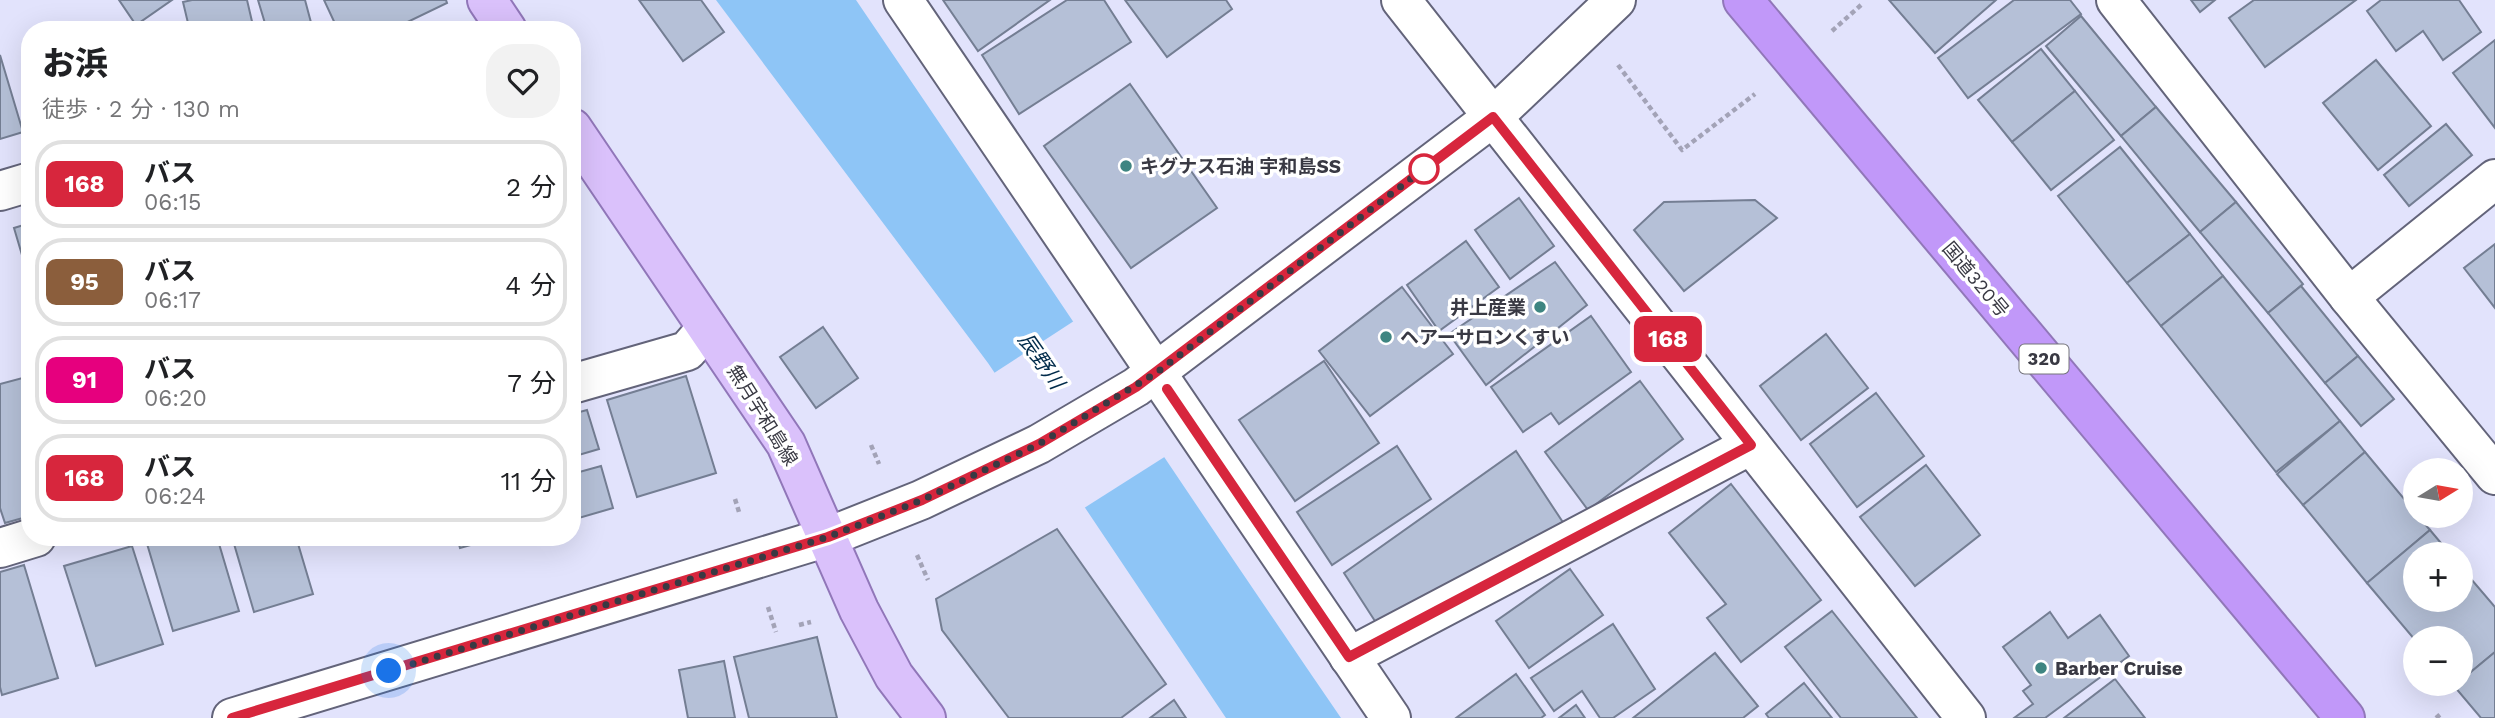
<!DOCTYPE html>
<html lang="ja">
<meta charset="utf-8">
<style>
:root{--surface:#fff;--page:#f2f2f2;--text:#202124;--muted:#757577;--line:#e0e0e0}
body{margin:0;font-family:"Work Sans","Noto Sans JP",sans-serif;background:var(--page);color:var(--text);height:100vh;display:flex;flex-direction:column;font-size:26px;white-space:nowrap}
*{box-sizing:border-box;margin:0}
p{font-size:23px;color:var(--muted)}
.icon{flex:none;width:38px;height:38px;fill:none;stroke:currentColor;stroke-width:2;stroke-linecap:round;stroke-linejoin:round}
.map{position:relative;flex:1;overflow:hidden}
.details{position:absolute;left:21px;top:21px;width:560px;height:525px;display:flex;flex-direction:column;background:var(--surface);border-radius:28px;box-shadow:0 7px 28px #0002}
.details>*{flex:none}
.badge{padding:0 14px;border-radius:10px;font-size:24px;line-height:46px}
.needle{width:46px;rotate:79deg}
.fabs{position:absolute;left:2403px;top:458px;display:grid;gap:14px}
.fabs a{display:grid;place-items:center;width:70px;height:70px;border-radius:50%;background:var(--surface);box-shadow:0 7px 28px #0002;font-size:35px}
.you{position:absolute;width:35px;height:35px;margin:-18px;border:5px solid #fff;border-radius:50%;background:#1a73e8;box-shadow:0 0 0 10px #1a73e833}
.map>.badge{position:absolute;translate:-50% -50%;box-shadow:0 0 0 4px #fff}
.round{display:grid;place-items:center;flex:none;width:74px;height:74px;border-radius:28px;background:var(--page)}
.head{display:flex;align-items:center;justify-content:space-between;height:119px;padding:0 21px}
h1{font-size:33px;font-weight:800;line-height:52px}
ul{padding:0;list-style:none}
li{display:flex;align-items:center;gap:21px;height:88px;margin:0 14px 10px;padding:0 7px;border:4px solid var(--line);border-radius:28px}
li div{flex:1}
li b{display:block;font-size:26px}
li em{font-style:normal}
li .badge{min-width:77px;font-weight:700;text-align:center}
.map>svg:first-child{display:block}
.water{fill:#8ec5f6}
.pier{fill:#e2e3fc}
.building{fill:#b5c0d7;stroke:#747e93;stroke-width:2}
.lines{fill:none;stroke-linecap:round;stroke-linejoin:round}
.minor-casing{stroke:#63647a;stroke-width:42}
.major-casing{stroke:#9177b9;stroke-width:42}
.highway-casing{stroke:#9177b9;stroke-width:42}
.path{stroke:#a3a3b7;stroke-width:4.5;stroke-dasharray:5 3.5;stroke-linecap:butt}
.minor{stroke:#fff;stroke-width:38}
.major{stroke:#dac1fb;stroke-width:38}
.highway{stroke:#c198f9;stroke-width:38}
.line-casing{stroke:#fff;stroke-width:16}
.line{stroke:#d7263d;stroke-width:10}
.walk{stroke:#393943;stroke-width:7;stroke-dasharray:0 12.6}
.poi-dot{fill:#3e8581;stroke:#fff;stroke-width:2.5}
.stop-dot{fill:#fff;stroke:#d7263d;stroke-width:3.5}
.labels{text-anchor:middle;stroke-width:7;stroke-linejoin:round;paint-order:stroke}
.shield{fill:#fff;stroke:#74747b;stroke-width:2}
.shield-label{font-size:18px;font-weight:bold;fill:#393943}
.poi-label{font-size:19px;font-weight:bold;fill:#393943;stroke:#fff;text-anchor:start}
.street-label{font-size:19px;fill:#393943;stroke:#fff}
.water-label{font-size:21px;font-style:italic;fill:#012b4a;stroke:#fff}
</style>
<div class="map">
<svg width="2495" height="718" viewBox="0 0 2495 718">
<rect width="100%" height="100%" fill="#e2e3fc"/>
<path class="water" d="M716,0H856C1019,239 1178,480 1341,718H1226L988,363Z"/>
<polygon class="pier" points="1077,319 1166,456 1081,510 991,375"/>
<g class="building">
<polygon points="119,0 172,0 136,25"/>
<polygon points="192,0 247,0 254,30 168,30 188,23 183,2"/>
<polygon points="258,0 305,0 313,30 267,30"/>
<polygon points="324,0 446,0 447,3 391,30 338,30"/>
<polygon points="639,0 701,0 724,32 683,61"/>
<polygon points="943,0 1050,0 978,51"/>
<polygon points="1067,0 1104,0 1131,42 1019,114 982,55"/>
<polygon points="1125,0 1226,0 1232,9 1167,57"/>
<polygon points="1889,0 1996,0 1935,53"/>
<polygon points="2014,0 2070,0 2081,14 1968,98 1938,58"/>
<polygon points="2191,0 2215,0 2200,12"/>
<polygon points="2254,0 2356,0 2265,67 2229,18"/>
<polygon points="2381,0 2459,0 2481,32 2443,60 2423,31 2396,51 2367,11"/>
<polygon points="2081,16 2156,107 2121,136 2046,46"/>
<polygon points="2495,40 2495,128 2453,73"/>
<polygon points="2041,49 2075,91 2012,142 1978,100"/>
<polygon points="0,55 23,132 0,139"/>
<polygon points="2376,60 2431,126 2378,170 2323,103"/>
<polygon points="1130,84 1217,208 1131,268 1044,146"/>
<polygon points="2075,91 2114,140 2051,190 2012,142"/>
<polygon points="2156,107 2236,202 2200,232 2121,136"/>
<polygon points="2446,124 2472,155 2409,206 2384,175"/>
<polygon points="2120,147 2190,234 2127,283 2058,196"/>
<polygon points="1519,198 1554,246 1510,279 1475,230"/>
<polygon points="1755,200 1777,218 1684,291 1634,230 1664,202"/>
<polygon points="2236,202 2303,284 2268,313 2200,232"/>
<polygon points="30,223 30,282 14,228"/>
<polygon points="2190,234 2223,276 2161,326 2127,283"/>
<polygon points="1466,241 1499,287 1439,331 1407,285"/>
<polygon points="2495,244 2495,308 2464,268"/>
<polygon points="1555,262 1587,305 1486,385 1449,334"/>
<polygon points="2223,276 2340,421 2276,472 2161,326"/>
<polygon points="2301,286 2358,356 2325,383 2268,313"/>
<polygon points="1402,287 1453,354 1370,416 1319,351"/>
<polygon points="1591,316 1631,372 1559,424 1551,413 1523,432 1491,387"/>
<polygon points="823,327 858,378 816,408 780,357"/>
<polygon points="1826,334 1868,388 1801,440 1760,386"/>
<polygon points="2358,356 2394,399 2361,426 2325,383"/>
<polygon points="1324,361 1379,443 1295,501 1239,420"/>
<polygon points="30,376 30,516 5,523 0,508 0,384"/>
<polygon points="686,376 716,473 637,497 607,400"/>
<polygon points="1640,381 1683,439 1588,510 1545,452"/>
<polygon points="1876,393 1924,456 1857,507 1810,444"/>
<polygon points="587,410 599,449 572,457 572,414"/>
<polygon points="2340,421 2365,452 2303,505 2277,474"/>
<polygon points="1397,446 1431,499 1332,565 1297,512"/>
<polygon points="1516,451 1566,527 1382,632 1344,573"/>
<polygon points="2365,452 2415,512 2415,516 2418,516 2430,530 2367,583 2303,505"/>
<polygon points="1926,465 1980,535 1915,586 1860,517"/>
<polygon points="601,466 613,508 572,520 572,474"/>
<polygon points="1731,484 1821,600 1741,662 1707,618 1726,604 1669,533"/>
<polygon points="1057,529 1166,684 1121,718 1009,718 942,630 936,599"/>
<polygon points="2430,530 2451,555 2415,555 2415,600 2460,600 2460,566 2495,607 2495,652 2460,681 2460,639 2415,640 2367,583"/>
<polygon points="145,537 217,537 239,611 173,631"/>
<polygon points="232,537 296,537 313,594 254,612"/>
<polygon points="457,537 499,537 460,548"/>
<polygon points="132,546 163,644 96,666 64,566"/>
<polygon points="24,565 58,678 2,695 0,687 0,572"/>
<polygon points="1570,569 1603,615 1529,668 1496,621"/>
<polygon points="1832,611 1917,718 1841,718 1785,647"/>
<polygon points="2050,612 2068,638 2100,615 2129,656 2045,718 2014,718 2033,704 2023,691 2031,685 2003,647"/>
<polygon points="1613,624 1655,689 1613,718 1600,718 1582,691 1554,711 1531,678"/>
<polygon points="817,637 837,718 749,718 734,657"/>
<polygon points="2495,652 2495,718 2481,718 2454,686 2460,684 2460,681"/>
<polygon points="1715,653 1758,706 1743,718 1633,718"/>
<polygon points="724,661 735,718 688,718 679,670"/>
<polygon points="1516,674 1545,715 1541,718 1456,718"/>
<polygon points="2115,679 2145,718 2064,718"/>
<polygon points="1804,683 1832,718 1769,718 1766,714"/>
<polygon points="1174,700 1186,718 1150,718"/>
<polygon points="1576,705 1585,718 1559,718"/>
</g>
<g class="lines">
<g class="minor-casing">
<g id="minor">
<polyline points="903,0 1391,718"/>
<polyline points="1401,0 1966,718"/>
<polyline points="2116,0 2349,297 2495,475"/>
<polyline points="0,191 30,182"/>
<polyline points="2349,297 2495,179"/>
<polyline points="572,384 687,351 707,328"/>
<polyline points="0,548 36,537"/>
<polyline points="1349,657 1751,445"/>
<polyline points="232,718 828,537 921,500 1039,444 1136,387 1493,117 1616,0"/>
</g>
</g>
<g class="major-casing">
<g id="major">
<polyline points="487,0 507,30"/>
<polyline points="572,128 786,444 859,610 894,676 926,718"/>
</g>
</g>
<g class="highway-casing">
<polyline id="highway" points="1743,0 2345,718"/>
</g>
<g class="path">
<polyline points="1832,31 1861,5"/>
<polyline points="1618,65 1682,150 1755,94"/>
<polyline points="871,445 879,464"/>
<polyline points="735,499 739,512"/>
<polyline points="917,555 928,580"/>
<polyline points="768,607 776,632"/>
<polyline points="799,625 811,622"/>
<polyline points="2436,718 2442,713"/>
</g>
<use href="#minor" class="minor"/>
<use href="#major" class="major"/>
<use href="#highway" class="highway"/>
</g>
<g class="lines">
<g class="line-casing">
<polyline id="line" points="232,718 828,537 922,500 1039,444 1136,387 1493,117 1751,445 1349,657 1167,389"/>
</g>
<use href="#line" class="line"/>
<polyline class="walk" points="389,671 828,537 922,500 1039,444 1156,373 1429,165 1424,169"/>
</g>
<g class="poi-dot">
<circle cx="1126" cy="166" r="7"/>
<circle cx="1540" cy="307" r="7"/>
<circle cx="1386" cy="337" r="7"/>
<circle cx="2041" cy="668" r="7"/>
</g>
<circle class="stop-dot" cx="1424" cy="169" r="14"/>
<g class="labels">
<rect class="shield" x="2019.5" y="344.5" width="49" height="29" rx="5"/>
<g class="shield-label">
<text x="2044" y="365">320</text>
</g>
<g class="poi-label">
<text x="1140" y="173">キグナス石油 宇和島SS</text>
<text x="1526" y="314" text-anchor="end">井上産業</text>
<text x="1400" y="344">ヘアーサロンくすい</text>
<text x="2055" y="675">Barber Cruise</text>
</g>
<g class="street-label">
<text transform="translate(1976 279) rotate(50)" y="7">国道320号</text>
<text transform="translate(763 415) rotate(58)" y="7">無月宇和島線</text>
</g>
<g class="water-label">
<text transform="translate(1041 361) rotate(55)" y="7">辰野川</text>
</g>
</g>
</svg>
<div class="fabs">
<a><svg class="needle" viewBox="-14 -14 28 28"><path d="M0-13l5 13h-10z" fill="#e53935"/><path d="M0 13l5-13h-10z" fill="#757577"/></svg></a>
<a>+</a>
<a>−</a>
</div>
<div class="you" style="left:389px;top:671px"></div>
<b class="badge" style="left:1668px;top:339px;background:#d7263d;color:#fff">168</b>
<section class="details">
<div class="head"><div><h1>お浜</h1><p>徒歩 · 2 分 · 130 m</p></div><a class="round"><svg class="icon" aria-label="heart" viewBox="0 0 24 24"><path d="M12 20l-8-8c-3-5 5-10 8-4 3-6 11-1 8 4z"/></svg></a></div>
<ul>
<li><span class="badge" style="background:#d7263d;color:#fff">168</span><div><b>バス</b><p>06:15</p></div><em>2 分</em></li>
<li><span class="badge" style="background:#8b5e3c;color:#fff">95</span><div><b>バス</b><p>06:17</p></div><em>4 分</em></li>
<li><span class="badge" style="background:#e6007e;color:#fff">91</span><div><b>バス</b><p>06:20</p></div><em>7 分</em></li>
<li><span class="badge" style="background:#d7263d;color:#fff">168</span><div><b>バス</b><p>06:24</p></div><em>11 分</em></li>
</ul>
</section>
</div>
